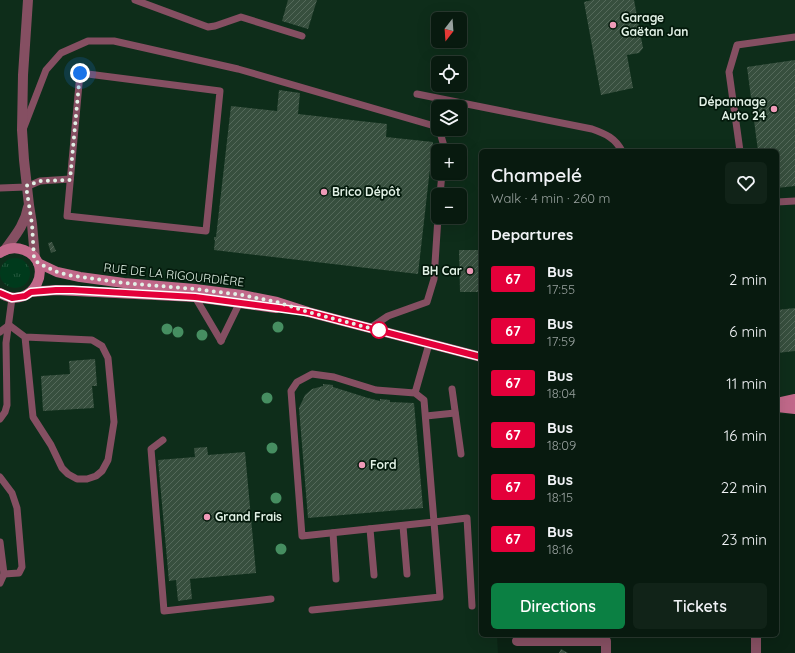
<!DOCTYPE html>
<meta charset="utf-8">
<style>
:root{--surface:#081a0f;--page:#112318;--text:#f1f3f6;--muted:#98a19e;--line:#29382f;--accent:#0b8043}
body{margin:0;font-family:Quicksand,sans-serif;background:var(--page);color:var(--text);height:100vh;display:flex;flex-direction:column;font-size:15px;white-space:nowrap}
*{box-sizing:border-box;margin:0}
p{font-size:13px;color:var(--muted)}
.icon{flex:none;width:22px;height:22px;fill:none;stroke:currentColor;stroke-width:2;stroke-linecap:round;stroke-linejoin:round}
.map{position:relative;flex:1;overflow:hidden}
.side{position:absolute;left:479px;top:149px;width:300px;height:488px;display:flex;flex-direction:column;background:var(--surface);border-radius:6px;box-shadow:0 4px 16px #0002,0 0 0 1px var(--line)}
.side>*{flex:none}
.badge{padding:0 8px;border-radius:3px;font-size:14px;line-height:26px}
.needle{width:26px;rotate:197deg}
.controls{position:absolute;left:431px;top:12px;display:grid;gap:8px}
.controls a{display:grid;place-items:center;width:36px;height:36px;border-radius:6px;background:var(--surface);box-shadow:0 4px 16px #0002,0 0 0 1px var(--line);font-size:20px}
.you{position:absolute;width:20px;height:20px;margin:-10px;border:3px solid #fff;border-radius:50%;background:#1a73e8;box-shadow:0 0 0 6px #1a73e833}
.map>.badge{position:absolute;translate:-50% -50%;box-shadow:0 0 0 2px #fff}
h2{padding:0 12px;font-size:15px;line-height:36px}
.round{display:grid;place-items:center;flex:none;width:42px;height:42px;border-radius:6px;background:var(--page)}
.headline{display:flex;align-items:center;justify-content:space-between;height:68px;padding:0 12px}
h1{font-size:19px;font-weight:600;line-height:30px}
.primary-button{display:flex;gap:8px;margin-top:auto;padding:8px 12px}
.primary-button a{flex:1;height:46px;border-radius:6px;background:var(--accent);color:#fff;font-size:16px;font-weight:600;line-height:46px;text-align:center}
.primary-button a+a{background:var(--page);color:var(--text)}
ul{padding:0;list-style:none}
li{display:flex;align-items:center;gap:12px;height:52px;padding:0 12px}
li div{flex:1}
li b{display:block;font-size:15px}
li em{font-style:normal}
li .badge{min-width:44px;font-weight:700;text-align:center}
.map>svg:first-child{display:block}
.built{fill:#0e2d1a;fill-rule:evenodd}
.grass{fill:url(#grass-tufts)}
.building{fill:url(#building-hatch)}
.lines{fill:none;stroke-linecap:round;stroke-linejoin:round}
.lane{stroke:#854f62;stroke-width:7}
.street{stroke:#854f62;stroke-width:10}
.secondary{stroke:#c1698a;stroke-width:10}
.tree{fill:#468e61}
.line-casing{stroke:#fff;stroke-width:9}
.line{stroke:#e4003a;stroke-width:6}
.walk{stroke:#e2f1e6;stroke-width:4;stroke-dasharray:0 7.2}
.poi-dot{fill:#ef9ab8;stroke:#03190b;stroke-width:1.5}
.stop-dot{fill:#fff;stroke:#e4003a;stroke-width:2}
.labels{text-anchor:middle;stroke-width:3.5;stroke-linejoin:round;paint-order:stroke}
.poi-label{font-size:12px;font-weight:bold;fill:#e2f1e6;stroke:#03190b;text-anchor:start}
.street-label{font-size:12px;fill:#e2f1e6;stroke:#03190b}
</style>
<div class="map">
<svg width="795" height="653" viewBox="0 0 795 653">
<defs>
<pattern id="grass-tufts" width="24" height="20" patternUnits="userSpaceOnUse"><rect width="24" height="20" fill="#003a1c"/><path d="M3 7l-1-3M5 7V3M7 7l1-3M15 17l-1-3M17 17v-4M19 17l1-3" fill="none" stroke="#25573d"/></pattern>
<pattern id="building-hatch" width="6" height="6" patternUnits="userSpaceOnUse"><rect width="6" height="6" fill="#374f3e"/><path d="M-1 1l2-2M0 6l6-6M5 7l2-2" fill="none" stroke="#54695a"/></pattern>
</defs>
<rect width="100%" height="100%" fill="#0b2314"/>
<path class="built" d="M0,0H795V414H777V151H481V635H497L498,653H0ZM438,19H460V41H438ZM438,63H460V85H438ZM438,107H460V129H438ZM438,151H460V173H438ZM438,195H460V217H438Z"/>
<circle class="grass" cx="15" cy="273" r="15"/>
<g class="building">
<polygon points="288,0 317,0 308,29 282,21"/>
<polygon points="592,0 634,0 643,48 639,53 627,55 633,88 601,95 584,2"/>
<polygon points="795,60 795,186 777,188 777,151 758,151 747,67"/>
<polygon points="279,90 300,93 298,114 387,124 386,137 433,142 418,274 214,250 215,240 214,240 214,237 216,237 231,106 277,111"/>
<polygon points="52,242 56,251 51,253 48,243"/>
<polygon points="459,250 481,250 481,292 460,292"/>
<polygon points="795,308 795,351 777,353 777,310"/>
<polygon points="95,359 97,386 92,386 94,408 43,411 41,376 70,374 69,361"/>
<polygon points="323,384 333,385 333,387 368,398 380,401 380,399 390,400 390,402 414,403 423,508 308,518 299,408 305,395 312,389 323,386"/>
<polygon points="207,447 208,455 245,452 256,573 190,579 192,599 178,601 176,580 169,581 158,460 195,457 194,448"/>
<polygon points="561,649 568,653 559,653"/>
</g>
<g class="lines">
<g class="lane">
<polyline points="135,0 208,27 215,26 241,17 302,36"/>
<polygon points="80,73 220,91 206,231 67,216"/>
<path d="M417,94L592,129C606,134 615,138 622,151"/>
<polyline points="24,127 46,70 61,53 88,41 114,41 238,69 438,127"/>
<polyline points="439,129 444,146 444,151"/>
<polyline points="740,151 729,72 737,45 795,37"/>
<polyline points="0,188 26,187 40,181 70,179"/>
<polyline points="440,195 442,173"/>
<polyline points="777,202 795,201"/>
<polyline points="195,297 221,341"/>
<polyline points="370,328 388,316 427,302 434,279 438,217"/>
<polyline points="0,332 9,325 25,337 92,340 102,346 108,358 114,422 108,460 102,471 96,476 87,479 77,479 68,474 62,468 51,445 33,417 25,337"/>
<polyline points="221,341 240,302"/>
<polyline points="452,389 461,454"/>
<polyline points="415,393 424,400 434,522 302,536 291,391 297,382 312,374 334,377 376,390 415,393 429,344"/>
<polyline points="426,416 455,413"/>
<polyline points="0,419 5,412 7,405 6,343 12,298"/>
<polyline points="163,440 151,449 164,611 271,599"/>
<polyline points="0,477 12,493 17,508 22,567 19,573 4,574"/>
<polyline points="403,526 407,574"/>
<polyline points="370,529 374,575"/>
<polyline points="333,533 336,579"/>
<polyline points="0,542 4,574 0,583"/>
<polyline points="312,610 440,597 434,522 467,518 472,606"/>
</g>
<g class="street">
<polyline points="28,0 23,75 22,130 24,160 29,205 32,224 35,258"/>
<path d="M4,251C14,237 25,225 28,207"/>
<polyline points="517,641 606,641 606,653"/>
<polyline points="756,653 756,635"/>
</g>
<g class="secondary">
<path d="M0,253C7,248 16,247 24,250C57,263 33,313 0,293"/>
<polyline points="38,263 57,272 80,277 124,283 195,289 242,295 277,302 308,312 481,357"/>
<polyline points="31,292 56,290 195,297 276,308"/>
<polyline points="777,403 795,399"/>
<polyline points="777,407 795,409"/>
</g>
</g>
<g class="tree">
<circle cx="278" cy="327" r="5.5"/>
<circle cx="167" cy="329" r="5.5"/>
<circle cx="178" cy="332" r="5.5"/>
<circle cx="202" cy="335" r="5.5"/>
<circle cx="267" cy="398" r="5.5"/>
<circle cx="272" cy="448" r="5.5"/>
<circle cx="276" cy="498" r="5.5"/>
<circle cx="281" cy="549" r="5.5"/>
</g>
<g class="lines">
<g class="line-casing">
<polyline id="line" points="0,293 12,298 25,296 31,292 56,290 73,290 195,297 308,312 481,357"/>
</g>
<use href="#line" class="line"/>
<polyline class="walk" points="80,73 70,180 40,181 26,186 32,224 34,258 38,263 57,272 68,275 124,283 195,289 242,295 277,302 308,312 385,332 379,330"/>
</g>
<g class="poi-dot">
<circle cx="613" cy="25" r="4"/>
<circle cx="774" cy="109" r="4"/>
<circle cx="324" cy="192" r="4"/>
<circle cx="470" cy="271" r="4"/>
<circle cx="362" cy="465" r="4"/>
<circle cx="207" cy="517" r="4"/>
</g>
<circle class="stop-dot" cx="379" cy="330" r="8"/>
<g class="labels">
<g class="poi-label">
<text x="621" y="22">Garage<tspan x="621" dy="14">Gaëtan Jan</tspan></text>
<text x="766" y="106" text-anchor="end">Dépannage<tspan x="766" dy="14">Auto 24</tspan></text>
<text x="332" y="196">Brico Dépôt</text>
<text x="462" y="275" text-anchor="end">BH Car</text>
<text x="370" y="469">Ford</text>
<text x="215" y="521">Grand Frais</text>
</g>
<g class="street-label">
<text transform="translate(174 275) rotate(6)" y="4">RUE DE LA RIGOURDIÈRE</text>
</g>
</g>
</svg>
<div class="controls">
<a><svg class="needle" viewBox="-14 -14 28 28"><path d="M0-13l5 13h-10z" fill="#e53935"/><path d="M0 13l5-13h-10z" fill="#98a19e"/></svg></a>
<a><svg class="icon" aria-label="locate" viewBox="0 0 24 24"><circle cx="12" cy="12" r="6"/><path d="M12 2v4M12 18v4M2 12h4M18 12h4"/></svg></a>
<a><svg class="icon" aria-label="layers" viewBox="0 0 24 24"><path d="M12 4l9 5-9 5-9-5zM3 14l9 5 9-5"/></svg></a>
<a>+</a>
<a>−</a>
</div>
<div class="you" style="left:80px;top:73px"></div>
<section class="side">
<div class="headline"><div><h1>Champelé</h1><p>Walk · 4 min · 260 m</p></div><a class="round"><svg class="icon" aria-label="heart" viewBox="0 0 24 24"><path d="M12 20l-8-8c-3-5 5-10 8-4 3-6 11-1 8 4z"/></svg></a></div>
<h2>Departures</h2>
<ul>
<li><span class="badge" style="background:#e4003a;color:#fff">67</span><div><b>Bus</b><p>17:55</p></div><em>2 min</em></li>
<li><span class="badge" style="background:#e4003a;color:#fff">67</span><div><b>Bus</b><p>17:59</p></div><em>6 min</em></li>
<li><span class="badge" style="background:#e4003a;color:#fff">67</span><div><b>Bus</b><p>18:04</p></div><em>11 min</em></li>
<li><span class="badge" style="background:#e4003a;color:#fff">67</span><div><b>Bus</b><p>18:09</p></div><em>16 min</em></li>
<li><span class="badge" style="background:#e4003a;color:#fff">67</span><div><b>Bus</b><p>18:15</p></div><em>22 min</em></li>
<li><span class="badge" style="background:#e4003a;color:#fff">67</span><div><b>Bus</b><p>18:16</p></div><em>23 min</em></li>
</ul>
<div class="primary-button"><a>Directions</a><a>Tickets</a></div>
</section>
</div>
